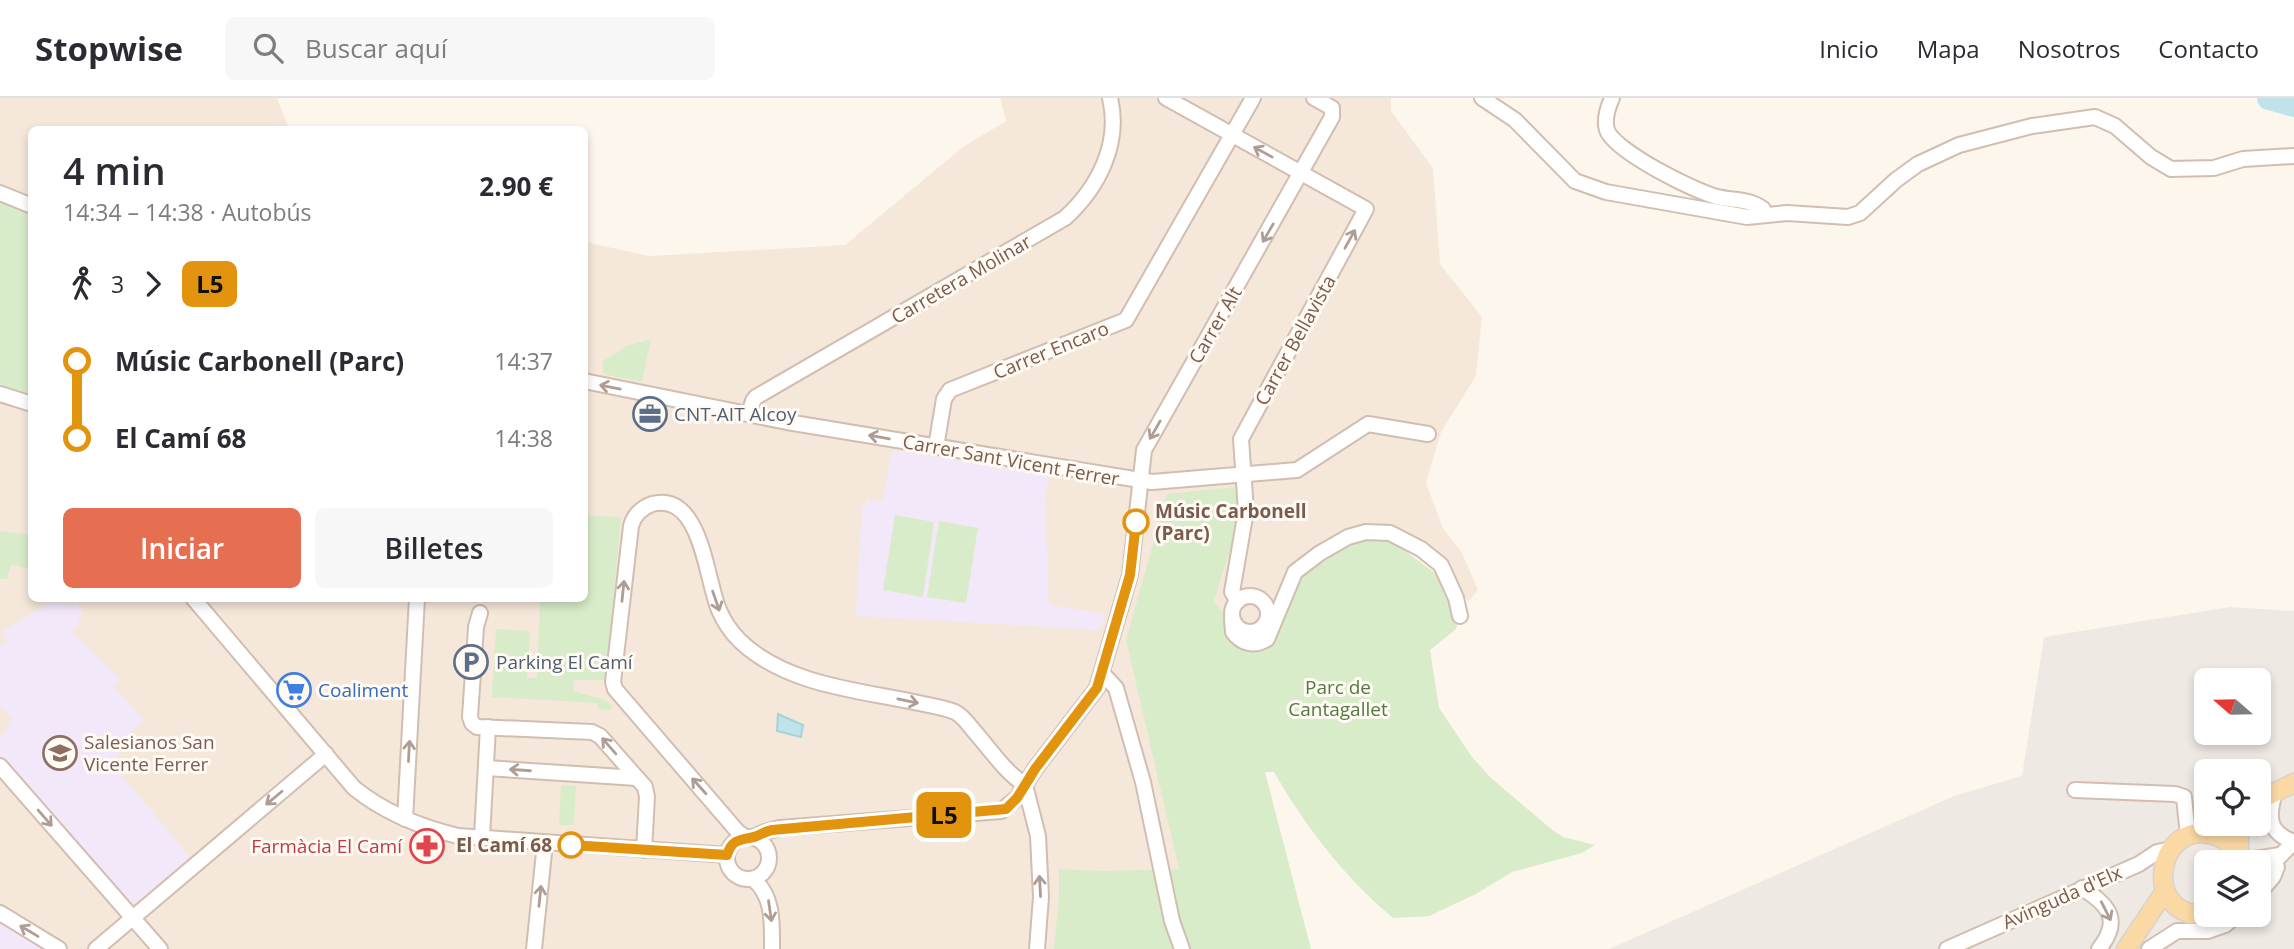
<!DOCTYPE html>
<html lang="es">
<meta charset="utf-8">
<style>
:root{--surface:#fff;--page:#f7f7f7;--text:#2b2b33;--muted:#7c7c81;--line:#e1e1e2;--accent:#e76f51}
body{margin:0;font-family:"Open Sans",sans-serif;background:var(--page);color:var(--text);height:100vh;display:flex;flex-direction:column;font-size:26px;white-space:nowrap}
*{box-sizing:border-box;margin:0}
p{font-size:23px;color:var(--muted)}
.icon{flex:none;width:38px;height:38px;fill:none;stroke:currentColor;stroke-width:2;stroke-linecap:round;stroke-linejoin:round}
.map{position:relative;flex:1;overflow:hidden}
.drawer{position:absolute;left:28px;top:28px;width:560px;height:476px;display:flex;flex-direction:column;background:var(--surface);border-radius:10px;box-shadow:0 4px 10px #0003}
.drawer>*{flex:none}
.badge{padding:0 14px;border-radius:10px;font-size:24px;line-height:46px}
.needle{width:46px;rotate:290deg}
.controls{position:absolute;left:2194px;top:570px;display:grid;gap:14px}
.controls a{display:grid;place-items:center;width:77px;height:77px;border-radius:10px;background:var(--surface);box-shadow:0 4px 10px #0003;font-size:35px}
.map>.badge{position:absolute;translate:-50% -50%;box-shadow:0 0 0 4px #fff}
.legs{display:flex;align-items:center;gap:10px;height:77px;padding:0 35px;font-size:23px}
.legs p{margin-inline-start:auto}
.head{display:flex;align-items:center;justify-content:space-between;height:119px;padding:0 35px}
h1{font-size:38px;font-weight:600;line-height:52px}
.button{display:flex;gap:14px;margin-top:auto;padding:14px 35px}
.button a{flex:1;height:80px;border-radius:10px;background:var(--accent);color:#fff;font-size:28px;font-weight:600;line-height:80px;text-align:center}
.button a+a{background:var(--page);color:var(--text)}
ul{padding:0 35px;list-style:none}
li{display:flex;align-items:center;gap:24px;height:77px;font-size:26px}
li i{display:grid;place-items:center;width:10px;height:100%;margin:0 9px;background:currentColor}
li i::after{content:'';width:18px;height:18px;margin:-9px;border:5px solid;border-radius:50%;background:var(--surface)}
li p{margin-inline-start:auto}
li:first-child i{background:linear-gradient(#0000 50%,currentColor 0)}
li:last-child i{background:linear-gradient(currentColor 50%,#0000 0)}
header{display:flex;align-items:center;gap:42px;box-sizing:border-box;height:98px;padding:0 35px;background:var(--surface);border-bottom:2px solid var(--line)}
header strong{font-size:33px}
nav{display:flex;gap:38px;margin-inline-start:auto;font-size:24px}
.search{width:490px;height:63px;background:var(--page);display:flex;align-items:center;gap:18px;box-sizing:border-box;padding:0 24px;border-radius:10px;color:var(--muted);font-size:26px}
.map>svg:first-child{display:block}
.residential{fill:#f5e8da}
.industrial{fill:#efe9e4;fill-rule:evenodd}
.education{fill:#f3e8fa}
.green{fill:#d8ecc9}
.water{fill:#bfe3e8;stroke:#a5d3da;stroke-width:2}
.lines{fill:none;stroke-linecap:round;stroke-linejoin:round}
.river{stroke:#bfe3e8;stroke-width:24}
.minor-casing{stroke:#d1beb0;stroke-width:18}
.major-casing{stroke:#dad1cd;stroke-width:21}
.minor{stroke:#fff;stroke-width:14}
.major{stroke:#fbd9a5;stroke-width:18}
.oneway{stroke:#af9d94}
.line-1-casing{stroke:#fff;stroke-width:16}
.line-1{stroke:#e3940e;stroke-width:10}
.stop-1-dot{fill:#fff;stroke:#e3940e;stroke-width:3.5}
.labels{text-anchor:middle;stroke-width:6;stroke-linejoin:round;paint-order:stroke}
.street-label{font-size:19px;fill:#7a5c4d;stroke:#fffaf3}
.service-label{font-size:19px;fill:#4e5e75;stroke:#fffaf3;text-anchor:start}
.stop-label{font-size:19px;font-weight:bold;fill:#7a5c4d;stroke:#fffaf3;text-anchor:start}
.park-label{font-size:19px;fill:#537a41;stroke:#fffaf3}
.shop-label{font-size:19px;fill:#366cbe;stroke:#fffaf3;text-anchor:start}
.education-label{font-size:19px;fill:#785e54;stroke:#fffaf3;text-anchor:start}
.health-label{font-size:19px;fill:#be3a42;stroke:#fffaf3;text-anchor:end}
</style>
<header>
<strong>Stopwise</strong>
<div class="search"><svg class="icon" aria-label="search" viewBox="0 0 24 24"><circle cx="10" cy="10" r="6"/><path d="M15 15l6 6"/></svg>Buscar aquí</div>
<nav><a>Inicio</a><a>Mapa</a><a>Nosotros</a><a>Contacto</a></nav>
</header>
<div class="map">
<svg width="2294" height="851" viewBox="0 0 2294 851">
<rect width="100%" height="100%" fill="#fdf6ec"/>
<polygon class="residential" points="0,0 277,0 289,31 32,32 32,500 584,500 585,144 649,158 845,147 963,49 1006,23 1000,0 1391,0 1391,13 1433,70 1440,166 1482,219 1476,278 1441,334 1426,385 1443,430 1462,455 1478,492 1468,504 1445,464 1432,450 1398,431 1382,429 1312,479 1240,538 1289,851 0,851"/>
<path class="industrial" d="M2230,509L2294,513V851H1609L1954,698L2022,678L2044,539ZM2207,583H2259V635H2207ZM2207,674H2259V726H2207ZM2207,765H2259V817H2207Z"/>
<g class="education">
<polygon points="892,352 1049,378 1045,398 1049,507 1105,516 1100,532 856,518 862,408 865,409 866,401 883,403"/>
<polygon points="55,501 64,501 69,508 76,504 83,515 77,519 81,526 71,533 120,581 114,589 145,622 119,646 123,652 111,665 190,759 137,804 129,804 0,659 0,641 12,621 0,607 0,548 7,543 2,534"/>
<polygon points="0,822 51,851 0,851"/>
</g>
<g class="green">
<polygon points="0,102 31,115 31,299 0,289"/>
<polygon points="651,241 642,284 603,276 603,263 627,248"/>
<path d="M1236,389L1237,429L1214,503L1240,538L1251,541L1265,534L1301,470L1360,439L1393,444L1442,480L1460,518L1456,531L1430,552L1439,610L1472,659L1491,680L1550,730L1563,739L1595,747L1582,755L1512,774L1476,796L1429,818L1393,820C1345,780 1305,728 1274,674H1265L1311,851H1054L1059,798V771L1104,773L1179,771L1126,542L1167,396Z"/>
<polygon points="585,417 621,419 606,582 574,582 573,593 605,602 613,608 609,612 598,611 598,605 492,599 496,531 530,533 527,580 537,580 540,501 584,500"/>
<polygon points="895,417 934,424 923,499 883,492"/>
<polygon points="939,423 978,430 966,505 927,499"/>
<polygon points="0,433 31,437 31,467 27,470 11,466 7,481 0,481"/>
<polygon points="561,687 576,688 574,727 559,727"/>
</g>
<polygon class="water" points="778,616 803,627 801,639 777,633"/>
<g class="lines">
<polyline class="river" points="2269,0 2294,7"/>
<g class="minor-casing">
<g id="minor">
<polyline points="1166,0 1366,111 1241,341 1246,413 1232,494 1238,503"/>
<polyline points="1482,0 1515,22 1575,83 1606,94 1747,119 1787,115 1848,119 1860,115 1896,82 1918,66 1959,47 2032,28 2095,19 2115,28 2151,59 2171,71 2214,70 2243,61 2294,58"/>
<path d="M1612,0C1608,9 1604,22 1607,32C1614,53 1694,93 1717,99C1733,103 1748,100 1763,111L1765,117"/>
<polyline points="0,95 32,108"/>
<polyline points="584,283 787,324 1152,384 1297,372 1368,326 1428,336"/>
<polyline points="0,296 32,306"/>
<path d="M749,316L753,303L756,299L1065,120C1098,90 1121,46 1110,0"/>
<polyline points="936,349 944,301 950,292 1126,222 1253,0"/>
<circle cx="1250" cy="516" r="18"/>
<path d="M193,500L354,690C385,715 420,729 458,738L727,757"/>
<polyline points="480,515 476,529 470,619 472,625 477,629 592,634 600,638 645,689 647,699 644,752"/>
<path d="M1232,521L1233,534C1242,546 1254,549 1267,541L1295,474L1320,455L1348,439L1366,434L1390,435L1421,451L1441,467L1456,500L1460,518"/>
<polyline points="1102,575 1116,590 1143,684 1172,823 1182,851"/>
<polyline points="0,668 160,851"/>
<polyline points="486,670 637,680"/>
<polyline points="1025,687 1038,738 1041,799 1037,851"/>
<polyline points="2075,692 2175,696 2184,699 2188,738"/>
<path d="M2275,694C2268,718 2267,734 2294,744"/>
<polyline points="405,721 417,500"/>
<circle cx="748" cy="760" r="21"/>
<polyline points="482,739 488,629"/>
<path d="M745,739L738,734L615,591L613,584L631,428C634,417 641,410 652,406C702,393 706,483 719,512C724,524 731,534 740,543C785,586 855,592 914,604C927,607 943,609 955,614C963,618 969,627 974,633C990,651 1005,674 1025,687"/>
<polyline points="754,739 765,734 780,730 1001,713 1017,700 1035,671 1097,590 1130,477 1144,352 1332,19 1332,10 1314,0"/>
<polyline points="2242,763 2280,757"/>
<polyline points="2259,779 2294,744"/>
<path d="M753,781C774,798 772,826 772,851"/>
<path d="M2082,790C2109,807 2122,822 2099,851"/>
<polyline points="2259,795 2273,779 2277,769"/>
<polyline points="0,815 59,851"/>
<polyline points="96,851 326,656"/>
<polyline points="534,851 545,745"/>
<polyline points="1947,851 2139,766 2157,754 2172,751"/>
<polyline points="2149,851 2177,833 2208,833 2225,827 2237,817"/>
</g>
</g>
<g class="major-casing">
<g id="major">
<polyline points="2259,702 2294,685"/>
<polyline points="2239,757 2239,738 2242,726"/>
<path d="M2208,817C2138,821 2157,717 2216,738C2229,743 2238,752 2242,765"/>
<polyline points="2126,851 2165,793"/>
</g>
</g>
<use href="#minor" class="minor"/>
<use href="#major" class="major"/>
</g>
<defs><path id="oneway-shaft" d="M-6 0H5M1.5-3L5.5 0L1.5 3" fill="none" stroke-width="1.6" stroke-linecap="round" stroke-linejoin="round" transform="scale(1.75)"/></defs>
<g class="oneway">
<use href="#oneway-shaft" transform="translate(1263 54) rotate(-151)"/>
<use href="#oneway-shaft" transform="translate(1268 135) rotate(120)"/>
<use href="#oneway-shaft" transform="translate(1350 141) rotate(-61)"/>
<use href="#oneway-shaft" transform="translate(610 289) rotate(-169)"/>
<use href="#oneway-shaft" transform="translate(1155 332) rotate(120)"/>
<use href="#oneway-shaft" transform="translate(879 339) rotate(-170)"/>
<use href="#oneway-shaft" transform="translate(623 493) rotate(-84)"/>
<use href="#oneway-shaft" transform="translate(716 503) rotate(71)"/>
<use href="#oneway-shaft" transform="translate(908 603) rotate(12)"/>
<use href="#oneway-shaft" transform="translate(609 648) rotate(-131)"/>
<use href="#oneway-shaft" transform="translate(409 653) rotate(-87)"/>
<use href="#oneway-shaft" transform="translate(520 672) rotate(-176)"/>
<use href="#oneway-shaft" transform="translate(699 688) rotate(-132)"/>
<use href="#oneway-shaft" transform="translate(274 700) rotate(140)"/>
<use href="#oneway-shaft" transform="translate(45 720) rotate(49)"/>
<use href="#oneway-shaft" transform="translate(1040 788) rotate(-93)"/>
<use href="#oneway-shaft" transform="translate(540 798) rotate(-84)"/>
<use href="#oneway-shaft" transform="translate(770 813) rotate(82)"/>
<use href="#oneway-shaft" transform="translate(2106 813) rotate(63)"/>
<use href="#oneway-shaft" transform="translate(29 833) rotate(-149)"/>
</g>
<g class="lines">
<g class="line-1-casing">
<path id="line-1" d="M571,747L727,757C732,741 740,742 754,739C760,737 766,733 772,732L1006,711L1017,700L1035,671L1097,590L1130,477L1136,424"/>
</g>
<use href="#line-1" class="line-1"/>
</g>
<defs>
<g id="office-ring" transform="scale(1.75)"><circle r="9.5" fill="#fffaf3" stroke="#5c6f8a" stroke-width="1.5"/><path d="M-6-3h4V-5.5h4V-3h4V5H-6ZM-1-4.5V-3h2v-1.5ZM-6 0V1H6V0Z" fill="#5c6f8a"/></g>
<g id="parking-ring" transform="scale(1.75)"><circle r="9.5" fill="#fffaf3" stroke="#5c6f8a" stroke-width="1.5"/><path d="M-3.5-5.5H1a3.5 3.5 0 0 1 0 7H-1V5.5H-3.5ZM-1-3.4V-.6H.8a1.4 1.4 0 0 0 0-2.8Z" fill="#5c6f8a"/></g>
<g id="supermarket-ring" transform="scale(1.75)"><circle r="9.5" fill="#fffaf3" stroke="#3f7fe0" stroke-width="1.5"/><path d="M-6-5.5h2.5l.6 2H6L4.5 2H-2.5L-4.4-4H-6ZM-1.5 3.2a1.3 1.3 0 1 0 .1 0ZM3 3.2a1.3 1.3 0 1 0 .1 0Z" fill="#3f7fe0"/></g>
<g id="school-ring" transform="scale(1.75)"><circle r="9.5" fill="#fffaf3" stroke="#8d6e63" stroke-width="1.5"/><path d="M0-5L7-2L0 1L-7-2ZM-4 1L0 2.5L4 1V4Q0 6-4 4Z" fill="#8d6e63"/></g>
<g id="pharmacy-ring" transform="scale(1.75)"><circle r="9.5" fill="#fffaf3" stroke="#e0444e" stroke-width="1.5"/><path d="M-2-6h4v4h4v4h-4v4h-4v-4h-4v-4h4Z" fill="#e0444e"/></g>
</defs>
<g fill-rule="evenodd">
<use href="#office-ring" x="650" y="316"/>
<use href="#parking-ring" x="471" y="564"/>
<use href="#supermarket-ring" x="294" y="592"/>
<use href="#school-ring" x="60" y="655"/>
<use href="#pharmacy-ring" x="427" y="748"/>
</g>
<g class="stop-1-dot">
<circle cx="1136" cy="424" r="12"/>
<circle cx="571" cy="747" r="12"/>
</g>
<g class="labels">
<g class="street-label">
<text transform="translate(961 181) rotate(-30)" y="7">Carretera Molinar</text>
<text transform="translate(1215 227) rotate(-60)" y="7">Carrer Alt</text>
<text transform="translate(1295 242) rotate(-61)" y="7">Carrer Bellavista</text>
<text transform="translate(1051 252) rotate(-22)" y="7">Carrer Encaro</text>
<text transform="translate(1011 362) rotate(10)" y="7">Carrer Sant Vicent Ferrer</text>
<text transform="translate(2062 799) rotate(-24)" y="7">Avinguda d'Elx</text>
</g>
<g class="service-label">
<text x="674" y="323">CNT-AIT Alcoy</text>
<text x="496" y="571">Parking El Camí</text>
</g>
<g class="stop-label">
<text x="1155" y="420">Músic Carbonell<tspan x="1155" dy="22">(Parc)</tspan></text>
<text x="552" y="754" text-anchor="end">El Camí 68</text>
</g>
<g class="park-label">
<text x="1338" y="596">Parc de<tspan x="1338" dy="22">Cantagallet</tspan></text>
</g>
<g class="shop-label">
<text x="318" y="599">Coaliment</text>
</g>
<g class="education-label">
<text x="84" y="651">Salesianos San<tspan x="84" dy="22">Vicente Ferrer</tspan></text>
</g>
<g class="health-label">
<text x="402" y="755">Farmàcia El Camí</text>
</g>
</g>
</svg>
<div class="controls">
<a><svg class="needle" viewBox="-14 -14 28 28"><path d="M0-13l5 13h-10z" fill="#e53935"/><path d="M0 13l5-13h-10z" fill="#7c7c81"/></svg></a>
<a><svg class="icon" aria-label="locate" viewBox="0 0 24 24"><circle cx="12" cy="12" r="6"/><path d="M12 2v4M12 18v4M2 12h4M18 12h4"/></svg></a>
<a><svg class="icon" aria-label="layers" viewBox="0 0 24 24"><path d="M12 4l9 5-9 5-9-5zM3 14l9 5 9-5"/></svg></a>
</div>
<b class="badge" style="left:944px;top:717px;background:#e3940e;color:#111">L5</b>
<section class="drawer">
<div class="head"><div><h1>4 min</h1><p>14:34 – 14:38 · Autobús</p></div><b>2.90 €</b></div>
<div class="legs"><svg class="icon" aria-label="walk" viewBox="0 0 24 24"><circle cx="13" cy="4" r="2"/><path d="M13 8l-2 6 4 7M11 14l-3 7M7 12l3-4h3l4 4"/></svg>3<svg class="icon" aria-label="forward" viewBox="0 0 24 24"><path d="M9 5l7 7-7 7"/></svg><b class="badge" style="background:#e3940e;color:#111">L5</b></div>
<ul>
<li><i style="color:#e3940e"></i><b>Músic Carbonell (Parc)</b><p>14:37</p></li>
<li><i style="color:#e3940e"></i><b>El Camí 68</b><p>14:38</p></li>
</ul>
<div class="button"><a>Iniciar</a><a>Billetes</a></div>
</section>
</div>
